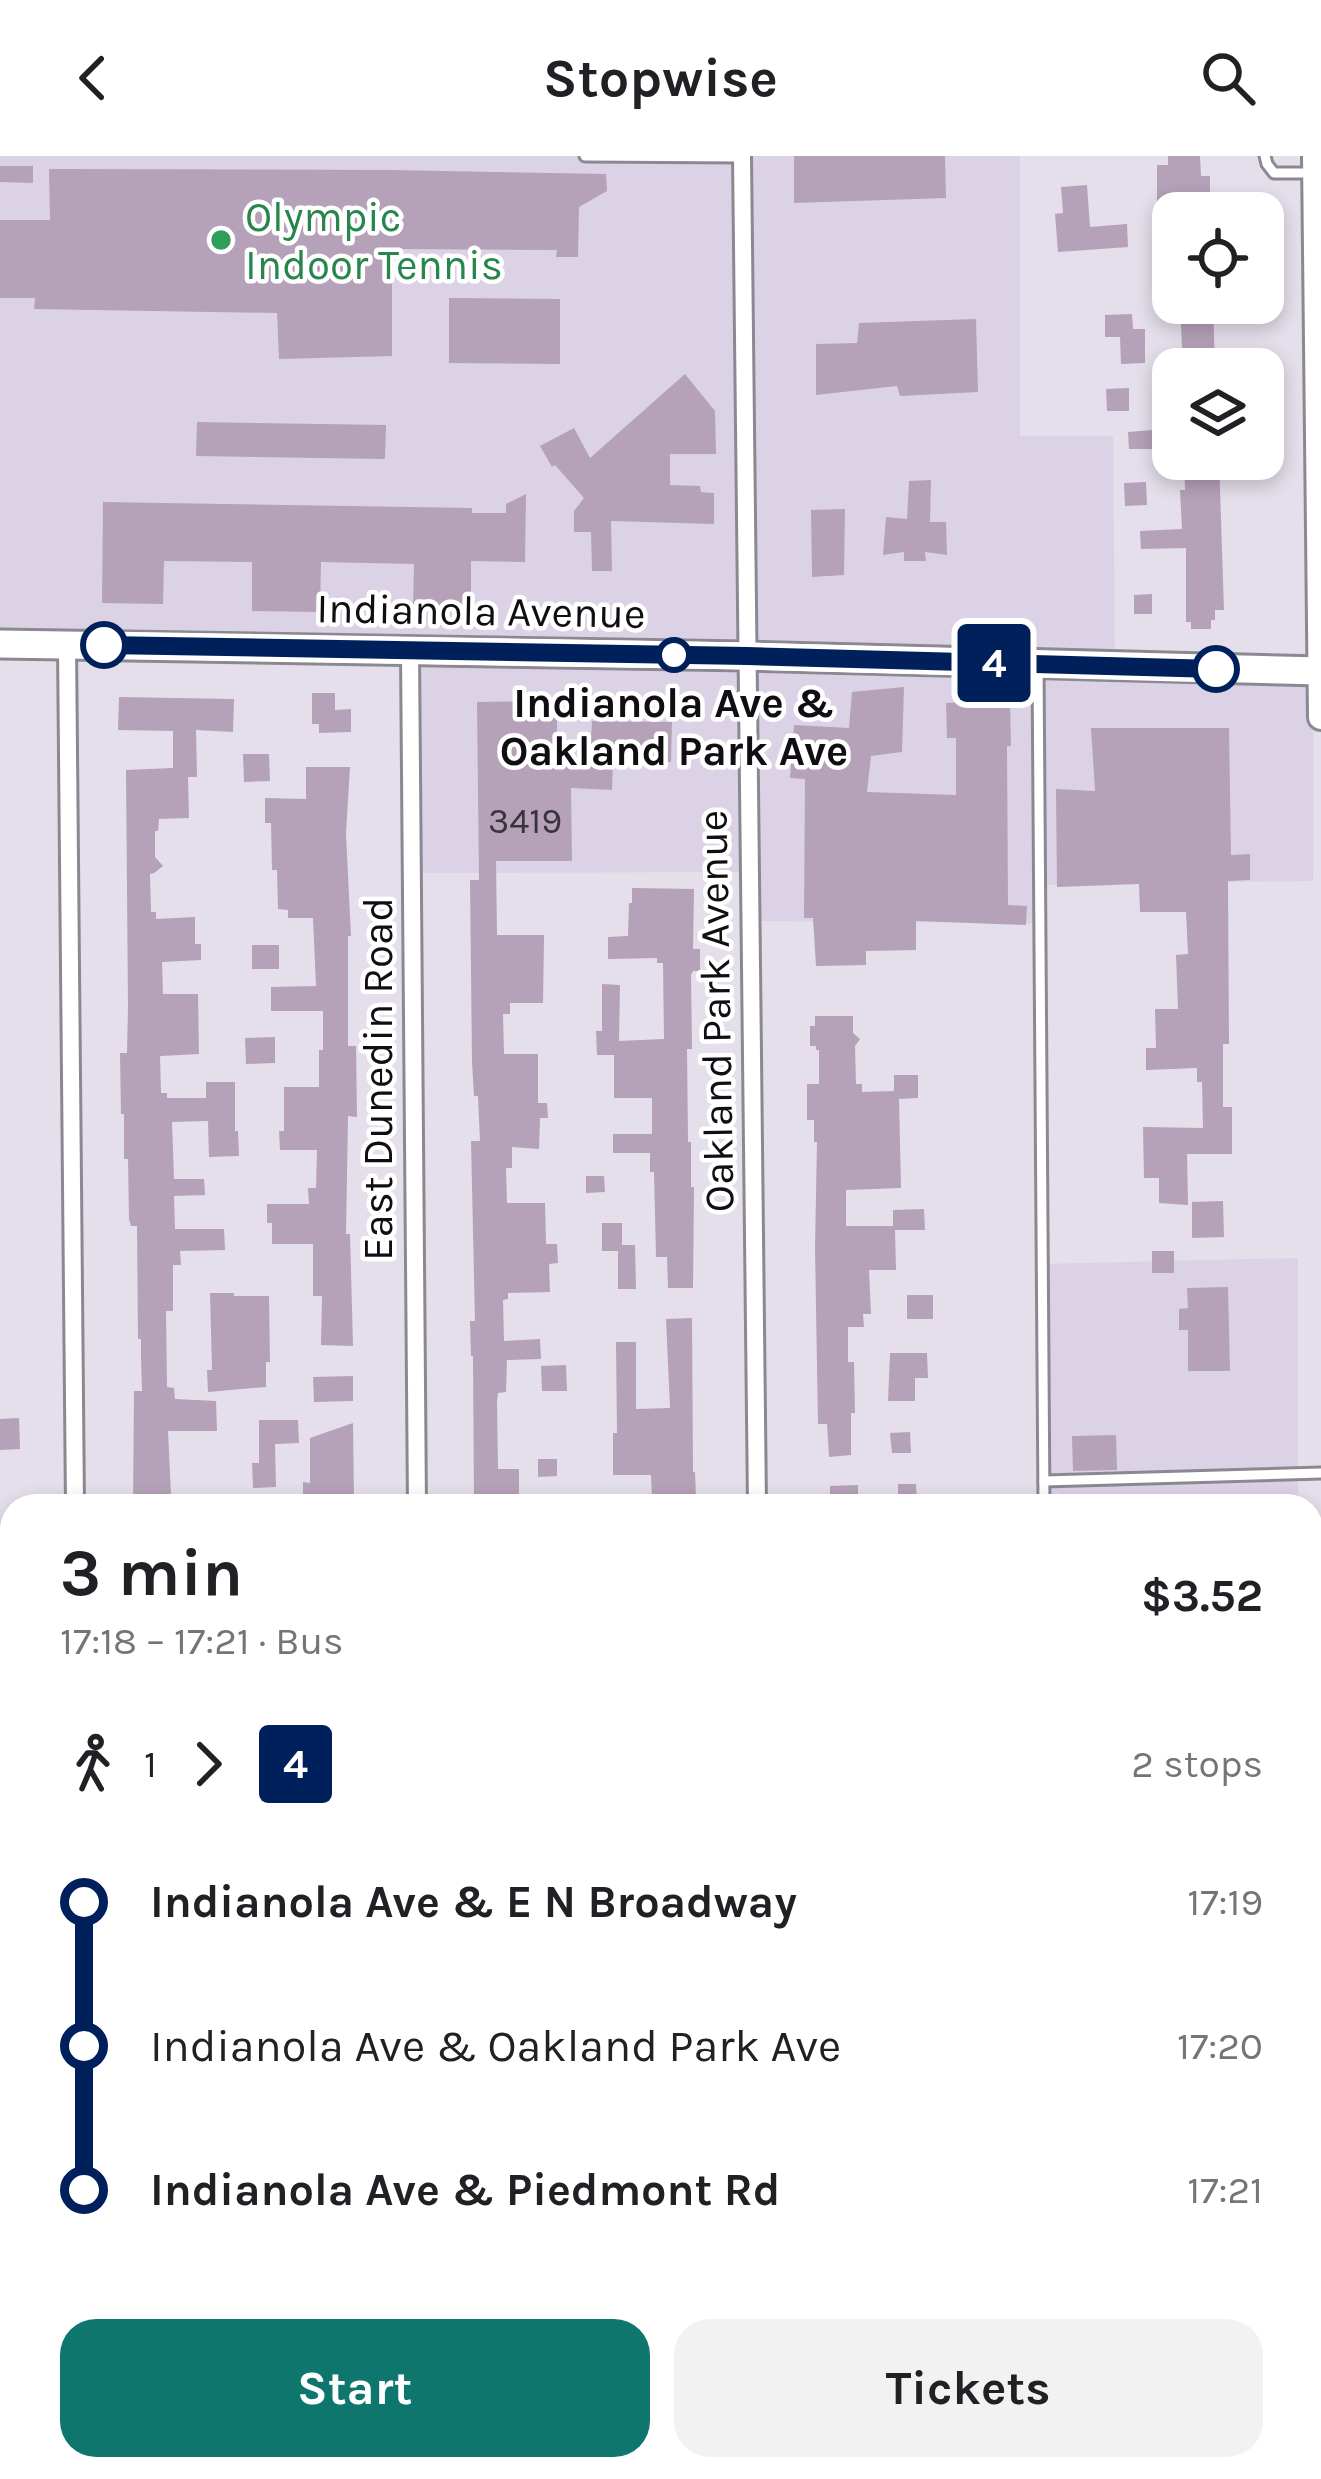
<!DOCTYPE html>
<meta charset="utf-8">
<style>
:root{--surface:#fff;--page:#f2f2f2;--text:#202124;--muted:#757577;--accent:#0f766e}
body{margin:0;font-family:Karla,sans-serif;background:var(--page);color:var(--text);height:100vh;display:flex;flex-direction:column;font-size:45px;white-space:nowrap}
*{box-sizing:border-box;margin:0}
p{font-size:39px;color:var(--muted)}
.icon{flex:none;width:66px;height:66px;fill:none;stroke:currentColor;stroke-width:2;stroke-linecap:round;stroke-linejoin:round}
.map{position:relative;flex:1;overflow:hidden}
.sheet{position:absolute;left:0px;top:1338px;width:1323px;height:987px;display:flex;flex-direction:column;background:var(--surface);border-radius:36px 36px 0 0;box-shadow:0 6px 18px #0003}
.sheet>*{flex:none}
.badge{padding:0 24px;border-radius:9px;font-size:42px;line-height:78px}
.fabs{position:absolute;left:1152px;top:36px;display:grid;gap:24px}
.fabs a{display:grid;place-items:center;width:132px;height:132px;border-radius:24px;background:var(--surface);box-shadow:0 6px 18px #0003;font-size:60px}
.map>.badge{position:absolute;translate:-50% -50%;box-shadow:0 0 0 6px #fff}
.legs{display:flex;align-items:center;gap:18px;height:132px;padding:0 60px;font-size:39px}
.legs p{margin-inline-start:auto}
.summary{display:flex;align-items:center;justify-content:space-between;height:204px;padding:0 60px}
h1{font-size:66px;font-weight:700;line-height:90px}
.cta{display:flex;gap:24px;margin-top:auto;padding:24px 60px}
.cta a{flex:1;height:138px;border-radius:36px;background:var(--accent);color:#fff;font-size:48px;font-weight:700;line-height:138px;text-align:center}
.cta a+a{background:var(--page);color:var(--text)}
ul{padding:0 60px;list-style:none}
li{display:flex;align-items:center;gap:42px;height:144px;font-size:45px}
li i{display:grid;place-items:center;width:18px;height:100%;margin:0 15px;background:currentColor}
li i::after{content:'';width:30px;height:30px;margin:-15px;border:9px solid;border-radius:50%;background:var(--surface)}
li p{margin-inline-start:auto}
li:first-child i{background:linear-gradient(#0000 50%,currentColor 0)}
li:last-child i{background:linear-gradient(currentColor 50%,#0000 0)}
header{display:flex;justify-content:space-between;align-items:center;height:156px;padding:0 60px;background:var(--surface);font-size:54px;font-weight:700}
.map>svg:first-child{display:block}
.built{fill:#dbd3e5}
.building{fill:#b5a1b8}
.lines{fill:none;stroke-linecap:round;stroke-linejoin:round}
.lane-casing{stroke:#8c8892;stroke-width:15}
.street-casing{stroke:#8c8892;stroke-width:22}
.secondary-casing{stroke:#8c8892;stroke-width:30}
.primary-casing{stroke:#8c8892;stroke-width:33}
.lane{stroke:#fff;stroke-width:9}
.street{stroke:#fff;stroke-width:16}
.secondary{stroke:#fff;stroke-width:24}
.primary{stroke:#fff;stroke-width:27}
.line-1-casing{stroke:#fff;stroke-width:27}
.line-1{stroke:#00205b;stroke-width:18}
.leisure-dot{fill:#2e9e5b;stroke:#fff;stroke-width:4.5}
.stop-1-dot{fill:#fff;stroke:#00205b;stroke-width:6}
.labels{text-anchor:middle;stroke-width:9;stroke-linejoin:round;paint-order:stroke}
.number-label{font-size:36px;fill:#39333c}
.leisure-label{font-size:42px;fill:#27864d;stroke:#fff;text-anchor:start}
.street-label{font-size:42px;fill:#100e12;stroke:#fff}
.stop-label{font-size:42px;font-weight:bold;fill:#100e12;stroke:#fff}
</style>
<header><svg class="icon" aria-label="back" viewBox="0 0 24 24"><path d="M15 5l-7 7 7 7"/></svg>Stopwise<svg class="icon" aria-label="search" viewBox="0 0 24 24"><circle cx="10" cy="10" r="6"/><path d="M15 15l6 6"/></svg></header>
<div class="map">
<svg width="1321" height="2323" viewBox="0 0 1321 2323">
<rect width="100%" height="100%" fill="#e4dfea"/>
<g class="built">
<polygon points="0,0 1020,0 1020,280 1113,280 1115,508 1314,515 1313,725 1035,729 1034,767 752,765 747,716 412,717 407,494 0,486"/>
<polygon points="1298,1102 1298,1350 1037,1350 1042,1108"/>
</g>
<g class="building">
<polygon points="794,0 945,0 946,42 794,47"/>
<polygon points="1168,0 1200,0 1201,20 1210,20 1210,57 1176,57 1176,51 1157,51 1157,9 1168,9"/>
<polygon points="0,10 33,10 33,27 0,26"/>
<polygon points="49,13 391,14 606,18 607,35 579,51 578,101 556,101 557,94 392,93 392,200 279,203 277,157 34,153 35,142 0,142 0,64 50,64"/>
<polygon points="1087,29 1090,71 1127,68 1128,91 1058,96 1055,58 1063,57 1061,31"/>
<polygon points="449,142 560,143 560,208 449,207"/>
<polygon points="1180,147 1213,147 1215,213 1183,213"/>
<polygon points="1132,158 1133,173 1145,173 1145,207 1121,208 1120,181 1105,181 1105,159"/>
<polygon points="976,163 978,236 900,240 897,230 816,239 816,188 857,187 859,167"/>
<polygon points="685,218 715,255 716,298 670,298 670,329 700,330 701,336 714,337 714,368 611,365 612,415 592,415 591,376 574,376 574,355 584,342 555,309 552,311 540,290 574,272 590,302"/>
<polygon points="1129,232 1129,255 1107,255 1106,233"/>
<polygon points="197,266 386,269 385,303 196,300"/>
<polygon points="1153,274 1154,293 1129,293 1128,276"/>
<polygon points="1184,303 1219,303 1224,454 1215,454 1215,464 1211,464 1211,473 1191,473 1191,466 1186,466 1186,392 1141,393 1140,375 1182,373 1180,334 1185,334"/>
<polygon points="931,324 930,366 946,366 947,399 925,396 926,405 904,405 904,396 883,399 886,361 907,363 909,325"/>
<polygon points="1146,326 1147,349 1125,350 1124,327"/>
<polygon points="526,338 525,406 471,405 471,454 413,453 414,408 321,406 320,456 252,455 252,406 164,405 163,448 102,447 103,346 472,352 472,357 506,357 506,348"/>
<polygon points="845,353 844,419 812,421 811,354"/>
<polygon points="1152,438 1152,458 1134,458 1134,439"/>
<polygon points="904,531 902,596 871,600 867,636 956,639 956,582 947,582 946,547 1010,544 1011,590 1007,590 1008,749 1027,750 1026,769 916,765 916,794 866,795 866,809 816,810 813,762 804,762 805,623 790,622 794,569 849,572 852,536"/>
<polygon points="312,537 335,537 335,554 351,553 351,576 319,577 319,568 312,568"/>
<polygon points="119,541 234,543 233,576 196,574 197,621 188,621 189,662 159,663 158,675 155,675 155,701 163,710 154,717 150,718 151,756 156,756 156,763 195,761 195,788 201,788 201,804 162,806 163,838 198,838 199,898 160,900 161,937 167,937 167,942 206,942 206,926 235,926 235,975 238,975 239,1000 209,1001 208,965 172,966 174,1023 204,1023 205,1039 174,1040 175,1073 224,1073 225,1094 180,1095 181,1109 173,1109 173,1155 166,1155 167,1231 174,1232 175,1243 216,1245 217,1275 168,1275 171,1339 165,1339 165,1350 133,1350 134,1235 142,1235 141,1202 141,1183 138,1183 137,1070 131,1070 129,1063 128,1003 124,1003 124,958 121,958 120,897 127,897 128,851 126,614 173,612 173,575 118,574"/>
<polygon points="557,545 557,601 590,599 592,565 672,566 671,606 613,605 612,634 571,632 572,705 496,705 497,779 544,779 543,847 510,847 510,858 503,858 504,898 538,898 538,947 547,947 548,962 540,962 539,993 512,991 512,1012 506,1012 507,1047 545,1047 546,1088 557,1088 558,1107 549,1108 550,1136 508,1137 508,1143 503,1144 504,1185 540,1183 541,1203 507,1204 506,1236 498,1237 497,1246 498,1313 519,1313 519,1348 474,1349 473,1200 471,1200 470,1165 475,1165 471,985 480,985 478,940 474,940 472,906 470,724 479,724 477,546"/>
<polygon points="1091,572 1229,572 1231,699 1250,698 1250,724 1228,725 1229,888 1223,888 1223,951 1232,951 1232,998 1187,998 1188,1049 1159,1047 1159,1022 1144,1022 1143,971 1203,972 1202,926 1197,926 1197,912 1146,914 1146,892 1156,892 1155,853 1178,853 1176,799 1188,798 1186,756 1140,756 1139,728 1057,731 1056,633 1095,635"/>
<polygon points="243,598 269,598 270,625 244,626"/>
<polygon points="306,611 350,611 346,678 351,780 348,780 348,890 356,890 357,961 348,960 346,1078 350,1078 353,1190 321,1189 322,1140 313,1140 313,1088 272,1088 272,1067 267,1067 267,1048 309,1048 308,1032 316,1032 317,994 280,994 279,975 284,975 284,931 319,931 319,894 323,894 323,855 271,855 271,831 316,830 313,762 288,762 288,754 278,753 277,714 272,714 271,667 265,667 265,642 306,643"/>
<polygon points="632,732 694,733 693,793 700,793 700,815 693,815 691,819 692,893 687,893 688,986 691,986 691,1031 694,1031 693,1132 668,1132 667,1101 656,1101 654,1016 650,1016 650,997 613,997 613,978 652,978 652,942 614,942 614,899 597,899 596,875 602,875 602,828 620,829 619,885 664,883 663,807 657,807 657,802 608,803 608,781 628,780 629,747 632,747"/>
<rect x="252" y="789" width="27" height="24"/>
<polygon points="815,860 853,860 853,877 860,883 855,890 856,928 862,928 862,936 894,935 894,919 918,919 918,942 899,943 901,1032 846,1034 846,1070 893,1070 893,1054 924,1053 925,1074 895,1074 896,1114 869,1114 871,1158 863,1158 864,1171 848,1171 848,1206 854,1206 855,1257 851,1257 851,1299 829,1301 827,1268 818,1268 815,1092 817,986 814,986 814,964 807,964 807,928 819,928 819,894 816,894 816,890 810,890 810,870 815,870"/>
<polygon points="275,881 275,907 246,908 245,882"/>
<polygon points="586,1020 604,1020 605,1036 586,1037"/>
<polygon points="1223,1045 1224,1081 1192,1082 1192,1046"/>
<polygon points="602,1067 622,1067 622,1089 635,1089 636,1133 618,1133 618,1095 602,1095"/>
<rect x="1152" y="1095" width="22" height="22"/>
<polygon points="1228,1131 1230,1215 1188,1215 1188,1174 1179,1174 1179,1153 1188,1152 1187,1132"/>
<polygon points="210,1137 234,1137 234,1140 269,1140 270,1206 266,1206 266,1231 208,1236 207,1214 212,1214"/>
<rect x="907" y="1139" width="26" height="24"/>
<polygon points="692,1162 693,1316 695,1316 696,1342 652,1343 651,1319 613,1319 613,1277 617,1277 616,1186 636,1186 636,1253 670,1252 666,1163"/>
<polygon points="890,1197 927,1197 928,1222 915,1222 915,1245 888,1245"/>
<polygon points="566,1209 567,1235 542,1235 541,1210"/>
<polygon points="353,1220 353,1245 314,1246 313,1221"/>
<polygon points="19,1262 20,1293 0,1294 0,1263"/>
<polygon points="259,1264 298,1264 299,1287 275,1288 276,1331 253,1332 252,1307 259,1307"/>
<polygon points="353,1267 354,1344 303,1343 303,1326 310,1327 310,1282"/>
<polygon points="910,1276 911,1297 892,1297 890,1277"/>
<polygon points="1116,1279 1117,1314 1073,1315 1072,1280"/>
<polygon points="538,1303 557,1303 557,1320 538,1321"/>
<polygon points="898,1328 916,1328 917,1347 898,1347"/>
<polygon points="858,1329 858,1350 830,1350 830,1330"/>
</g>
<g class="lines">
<g class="lane-casing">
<g id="lane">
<polyline points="585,0 742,1"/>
<polyline points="1265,0 1267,8 1274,17 1315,17"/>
<polyline points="1038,509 1044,1350"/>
<polyline points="1044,1325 1321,1317"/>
<polyline points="1311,1659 1321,1659"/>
<polyline points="1311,1777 1321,1777"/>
<polyline points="1052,2313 1052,2323"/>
</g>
</g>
<g class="street-casing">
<g id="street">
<polyline points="742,0 757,1350"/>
<polyline points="67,489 75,1350"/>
<polyline points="410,495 417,1350"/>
<polyline points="0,1609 12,1609"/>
<polyline points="0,1665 12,1665"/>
<polyline points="86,2313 86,2323"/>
<polyline points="427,2313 427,2323"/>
<polyline points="766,2313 766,2323"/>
</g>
</g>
<g class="secondary-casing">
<polyline id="secondary" points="1315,0 1321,561"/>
</g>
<g class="primary-casing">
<polyline id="primary" points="0,488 747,500 1321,515"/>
</g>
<use href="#lane" class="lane"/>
<use href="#street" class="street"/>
<use href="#secondary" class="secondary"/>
<use href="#primary" class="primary"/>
</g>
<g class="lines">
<g class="line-1-casing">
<polyline id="line-1" points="104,489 747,500 1216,513"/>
</g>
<use href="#line-1" class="line-1"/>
</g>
<circle class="leisure-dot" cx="221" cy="84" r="12"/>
<g class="stop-1-dot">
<circle cx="104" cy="489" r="21"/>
<circle cx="674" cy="499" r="15"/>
<circle cx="1216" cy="513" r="21"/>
</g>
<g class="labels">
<g class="number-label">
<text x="525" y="677">3419</text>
</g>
<g class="leisure-label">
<text x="245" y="75">Olympic<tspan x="245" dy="48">Indoor Tennis</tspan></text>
</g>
<g class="street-label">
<text transform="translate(481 454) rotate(1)" y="15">Indianola Avenue</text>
<text transform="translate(715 855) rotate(-91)" y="15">Oakland Park Avenue</text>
<text transform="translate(377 923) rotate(-90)" y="15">East Dunedin Road</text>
</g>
<g class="stop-label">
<text x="674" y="561">Indianola Ave &amp;<tspan x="674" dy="48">Oakland Park Ave</tspan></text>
</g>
</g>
</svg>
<div class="fabs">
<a><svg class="icon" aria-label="locate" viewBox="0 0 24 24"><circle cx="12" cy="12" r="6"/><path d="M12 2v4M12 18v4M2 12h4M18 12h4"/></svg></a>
<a><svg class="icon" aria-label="layers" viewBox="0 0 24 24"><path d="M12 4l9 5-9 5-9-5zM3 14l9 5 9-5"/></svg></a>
</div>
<b class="badge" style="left:994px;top:507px;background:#00205b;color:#fff">4</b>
<section class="sheet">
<div class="summary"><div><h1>3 min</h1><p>17:18 – 17:21 · Bus</p></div><b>$3.52</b></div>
<div class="legs"><svg class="icon" aria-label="walk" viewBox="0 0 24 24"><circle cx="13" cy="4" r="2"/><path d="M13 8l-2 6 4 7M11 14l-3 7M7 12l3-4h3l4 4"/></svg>1<svg class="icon" aria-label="forward" viewBox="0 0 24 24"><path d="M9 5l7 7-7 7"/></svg><b class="badge" style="background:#00205b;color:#fff">4</b><p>2 stops</p></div>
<ul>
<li><i style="color:#00205b"></i><b>Indianola Ave &amp; E N Broadway</b><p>17:19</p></li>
<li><i style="color:#00205b"></i><span>Indianola Ave &amp; Oakland Park Ave</span><p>17:20</p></li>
<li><i style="color:#00205b"></i><b>Indianola Ave &amp; Piedmont Rd</b><p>17:21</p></li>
</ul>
<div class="cta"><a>Start</a><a>Tickets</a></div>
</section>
</div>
